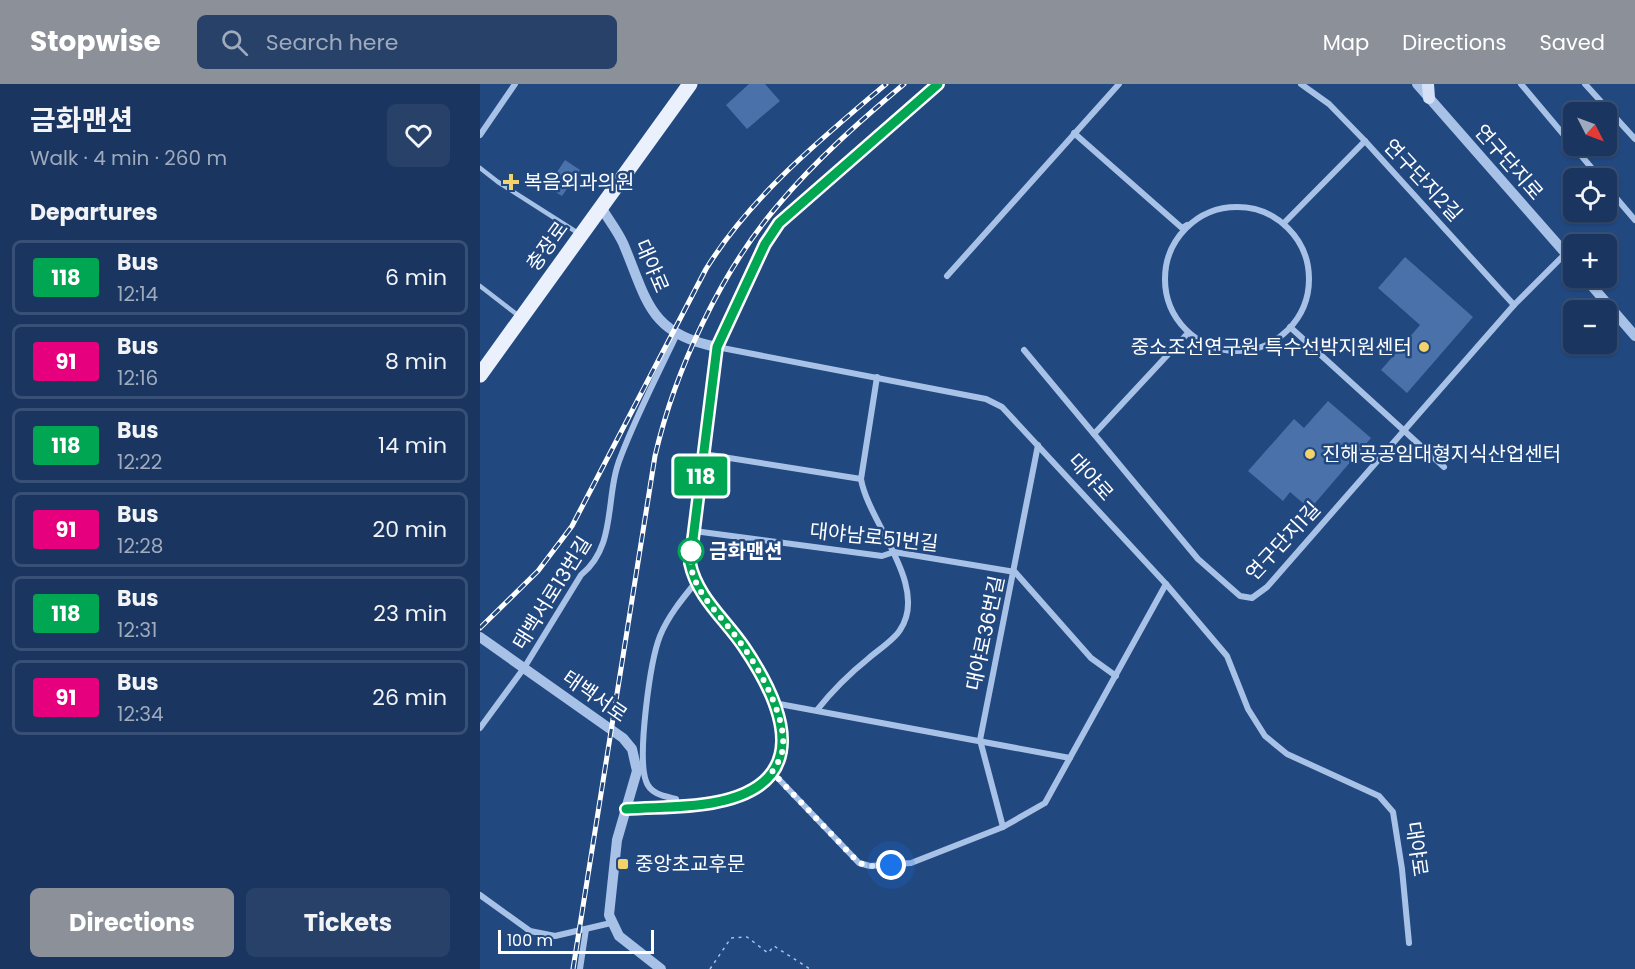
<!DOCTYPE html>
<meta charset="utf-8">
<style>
:root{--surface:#1a3660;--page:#274169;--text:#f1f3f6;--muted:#9fabbd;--line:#385075;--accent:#8c9099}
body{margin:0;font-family:Poppins,"Noto Sans KR",sans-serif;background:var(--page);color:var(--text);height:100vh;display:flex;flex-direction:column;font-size:22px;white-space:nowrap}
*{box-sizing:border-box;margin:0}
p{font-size:20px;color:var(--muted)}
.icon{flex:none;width:33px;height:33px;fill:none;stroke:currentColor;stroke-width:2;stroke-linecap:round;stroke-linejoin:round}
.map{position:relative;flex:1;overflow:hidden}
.panel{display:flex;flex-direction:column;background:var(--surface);width:480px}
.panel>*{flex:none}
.badge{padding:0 12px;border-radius:4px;font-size:21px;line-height:39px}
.needle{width:39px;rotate:132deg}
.fabs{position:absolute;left:1083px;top:18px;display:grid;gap:12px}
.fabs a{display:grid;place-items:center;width:54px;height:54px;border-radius:9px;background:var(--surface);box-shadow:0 2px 4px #0004,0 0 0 2px var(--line);font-size:30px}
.scale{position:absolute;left:18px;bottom:15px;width:156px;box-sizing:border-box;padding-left:6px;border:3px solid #fff;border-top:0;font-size:16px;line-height:21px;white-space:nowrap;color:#fff;-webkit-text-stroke:4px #224880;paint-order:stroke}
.you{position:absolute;width:30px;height:30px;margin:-15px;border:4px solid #fff;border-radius:50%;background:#1a73e8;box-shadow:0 0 0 9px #1a73e833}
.map>.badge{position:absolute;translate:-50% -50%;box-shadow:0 0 0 3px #fff}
h2{padding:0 30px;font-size:22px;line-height:54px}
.round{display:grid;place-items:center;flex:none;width:63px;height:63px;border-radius:9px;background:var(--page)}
.summary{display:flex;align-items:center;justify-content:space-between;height:102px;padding:0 30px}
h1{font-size:28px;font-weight:700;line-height:45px}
.button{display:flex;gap:12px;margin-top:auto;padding:12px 30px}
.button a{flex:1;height:69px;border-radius:9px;background:var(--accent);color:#fff;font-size:24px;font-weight:700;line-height:69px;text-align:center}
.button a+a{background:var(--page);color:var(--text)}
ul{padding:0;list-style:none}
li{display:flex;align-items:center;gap:18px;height:75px;margin:0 12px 9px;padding:0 18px;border:3px solid var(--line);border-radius:9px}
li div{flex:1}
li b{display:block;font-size:22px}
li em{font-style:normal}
li .badge{min-width:66px;font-weight:700;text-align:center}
header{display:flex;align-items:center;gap:36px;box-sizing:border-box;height:84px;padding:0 30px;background:var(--accent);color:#fff}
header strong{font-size:28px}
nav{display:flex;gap:33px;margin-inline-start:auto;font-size:21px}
.search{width:420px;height:54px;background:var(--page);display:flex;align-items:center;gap:15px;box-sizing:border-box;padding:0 21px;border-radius:9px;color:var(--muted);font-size:22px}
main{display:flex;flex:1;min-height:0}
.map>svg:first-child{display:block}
.building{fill:#4b71aa}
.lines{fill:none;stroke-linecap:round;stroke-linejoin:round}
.path{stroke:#a8c2e7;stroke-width:1.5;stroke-dasharray:3 4.5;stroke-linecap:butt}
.service{stroke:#a8c2e7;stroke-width:4.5}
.minor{stroke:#a8c2e7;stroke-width:6}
.tertiary{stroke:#a8c2e7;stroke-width:10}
.secondary{stroke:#d3e0f6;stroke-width:12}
.primary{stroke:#eaf1fd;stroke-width:15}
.rail-casing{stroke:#fff;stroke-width:5}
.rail{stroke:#224880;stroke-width:3;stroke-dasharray:9;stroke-linecap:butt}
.line-casing{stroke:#fff;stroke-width:14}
.line{stroke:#00a651;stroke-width:9}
.walk{stroke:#fff;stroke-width:6;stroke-dasharray:0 10.8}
.poi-dot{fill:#f3d16b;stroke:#224880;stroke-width:2}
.stop-dot{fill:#fff;stroke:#00a651;stroke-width:3}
.labels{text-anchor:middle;stroke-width:5;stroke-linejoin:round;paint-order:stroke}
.street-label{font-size:20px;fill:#fff;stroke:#224880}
.poi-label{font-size:20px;fill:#fff;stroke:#224880;text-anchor:start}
.stop-label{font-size:20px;font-weight:bold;fill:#fff;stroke:#224880;text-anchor:start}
</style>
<header>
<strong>Stopwise</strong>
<div class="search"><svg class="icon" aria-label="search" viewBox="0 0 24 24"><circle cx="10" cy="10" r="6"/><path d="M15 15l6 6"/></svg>Search here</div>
<nav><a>Map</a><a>Directions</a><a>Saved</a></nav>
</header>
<main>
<section class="panel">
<div class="summary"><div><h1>금화맨션</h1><p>Walk · 4 min · 260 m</p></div><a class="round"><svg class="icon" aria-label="heart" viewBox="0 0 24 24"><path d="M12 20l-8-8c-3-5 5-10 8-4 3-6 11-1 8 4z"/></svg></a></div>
<h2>Departures</h2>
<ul>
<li><span class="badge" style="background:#00a651;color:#fff">118</span><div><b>Bus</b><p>12:14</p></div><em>6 min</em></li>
<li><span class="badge" style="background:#e6007e;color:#fff">91</span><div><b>Bus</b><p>12:16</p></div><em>8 min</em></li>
<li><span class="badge" style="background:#00a651;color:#fff">118</span><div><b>Bus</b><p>12:22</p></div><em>14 min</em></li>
<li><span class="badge" style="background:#e6007e;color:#fff">91</span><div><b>Bus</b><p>12:28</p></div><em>20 min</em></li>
<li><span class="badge" style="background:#00a651;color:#fff">118</span><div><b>Bus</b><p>12:31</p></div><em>23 min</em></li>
<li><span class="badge" style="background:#e6007e;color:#fff">91</span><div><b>Bus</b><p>12:34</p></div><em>26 min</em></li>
</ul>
<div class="button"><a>Directions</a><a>Tickets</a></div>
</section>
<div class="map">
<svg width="1155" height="885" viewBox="0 0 1155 885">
<rect width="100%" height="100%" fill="#224880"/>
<g class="building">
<polygon points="269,0 285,0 300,17 267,45 246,21"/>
<polygon points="85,76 100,86 82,112 67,103"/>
<polygon points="925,173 993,233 927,309 901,286 940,241 898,204"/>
<polygon points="848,317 891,354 830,425 810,408 803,417 768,387 814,335 824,344"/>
</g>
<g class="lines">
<polyline class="path" points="230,885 251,854 267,853 288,869 294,862 330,885"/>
<g class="service">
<polyline points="0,84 18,98 98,149"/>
<polyline points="0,202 39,232"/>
</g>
<g class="minor">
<polyline points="458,0 299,139 285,160 237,263 506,315 522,323 686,500 747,572 768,625 785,652 807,670 899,712 913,728 922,785 929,859"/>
<polyline points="821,0 849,20 885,57 1034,221"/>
<polyline points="1041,0 1120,94"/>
<polyline points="1105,0 1155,55"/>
<polyline points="594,49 702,144 707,141"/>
<polyline points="0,51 35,0"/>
<polyline points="1126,102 1155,136"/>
<circle cx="757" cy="195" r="72"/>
<polyline points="804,139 885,57"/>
<polyline points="467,192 639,0"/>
<polyline points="810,243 964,383"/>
<polyline points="544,266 718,475 760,512 772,514 787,503 1034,221 1085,170"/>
<polyline points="614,350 708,249"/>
<polyline points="224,370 381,395"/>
<polyline points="214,447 402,472 414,468 535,488 611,574 636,592"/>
<polyline points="294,619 590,674"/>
<path d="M337,626C353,606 369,590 389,574C398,566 414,556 420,546C450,502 388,438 381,395L397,293"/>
<path d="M0,644L44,584L101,491C138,461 124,412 141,372C157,330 178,290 197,250"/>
<polyline points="292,688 379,779 390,782 431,779 523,743 565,719 686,500"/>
<path d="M196,715C184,712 170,710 166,697C157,673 170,577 180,552C188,532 203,514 216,498"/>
<polyline points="523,743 500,656 558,361"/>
<polyline points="0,811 50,847 75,852 131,839"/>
<polyline points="100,885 106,845"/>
</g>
<g class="tertiary">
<polyline points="937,0 1094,179"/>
<path d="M121,123C128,135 137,146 143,159C167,215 168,250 237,263L210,479C217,513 245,535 264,563C305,625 334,701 232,719C204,724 174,723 146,725"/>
<polyline points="1105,194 1155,252"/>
<polyline points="0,553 143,654 152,665 157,687 137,756 129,831 139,852 181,885"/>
</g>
<polyline class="secondary" points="948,0 949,14"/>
<polyline class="primary" points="0,291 210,0"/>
<g class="rail-casing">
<g id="rail">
<path d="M0,544L58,487L92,442L226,185C272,111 340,56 406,0"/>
<path d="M93,885L175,372C195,286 241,187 299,120C336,76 380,37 424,0"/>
</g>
</g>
<use href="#rail" class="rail"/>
</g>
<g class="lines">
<g class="line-casing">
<path id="line" d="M146,725C174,723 204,724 232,719C334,701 306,625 264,563C245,535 217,513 210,479L237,263L285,160L299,139L458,0"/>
</g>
<use href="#line" class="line"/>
<path class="walk" d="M211,467C206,501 236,526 254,550C275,577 306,629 303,663C302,673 297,680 292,688L379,779L390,782L411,781"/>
</g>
<g class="poi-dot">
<path d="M28 89h6v6h6v6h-6v6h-6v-6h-6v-6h6z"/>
<circle cx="944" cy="263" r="6"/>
<circle cx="830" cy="370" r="6"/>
<rect x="137" y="774" width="12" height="12" rx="3"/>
</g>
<circle class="stop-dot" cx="211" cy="467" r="12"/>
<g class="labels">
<g class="street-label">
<text transform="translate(1029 78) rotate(49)" y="7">연구단지로</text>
<text transform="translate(943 96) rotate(47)" y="7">연구단지2길</text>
<text transform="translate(67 162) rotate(-54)" y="7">충장로</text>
<text transform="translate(172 182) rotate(67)" y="7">대야로</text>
<text transform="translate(611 393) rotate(48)" y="7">대야로</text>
<text transform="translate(394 453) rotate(6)" y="7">대야남로51번길</text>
<text transform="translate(803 457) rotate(-47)" y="7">연구단지1길</text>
<text transform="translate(72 509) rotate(-58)" y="7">태백서로13번길</text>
<text transform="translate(505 549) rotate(-78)" y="7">대야로36번길</text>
<text transform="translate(115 612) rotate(35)" y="7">태백서로</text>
<text transform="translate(937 765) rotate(82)" y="7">대야로</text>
</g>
<g class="poi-label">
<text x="44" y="105">복음외과의원</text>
<text x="932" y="270" text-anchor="end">중소조선연구원 특수선박지원센터</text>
<text x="842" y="377">진해공공임대형지식산업센터</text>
<text x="155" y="787">중앙초교후문</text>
</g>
<g class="stop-label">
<text x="229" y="474">금화맨션</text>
</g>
</g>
</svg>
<div class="fabs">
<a><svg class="needle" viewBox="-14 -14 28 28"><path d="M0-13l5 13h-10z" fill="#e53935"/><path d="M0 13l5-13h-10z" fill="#9fabbd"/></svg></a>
<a><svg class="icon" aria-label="locate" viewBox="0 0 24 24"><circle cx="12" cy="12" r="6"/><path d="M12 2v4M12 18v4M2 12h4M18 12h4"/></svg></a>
<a>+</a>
<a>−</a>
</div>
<div class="scale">100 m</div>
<div class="you" style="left:411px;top:781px"></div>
<b class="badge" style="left:221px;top:392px;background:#00a651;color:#fff">118</b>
</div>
</main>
